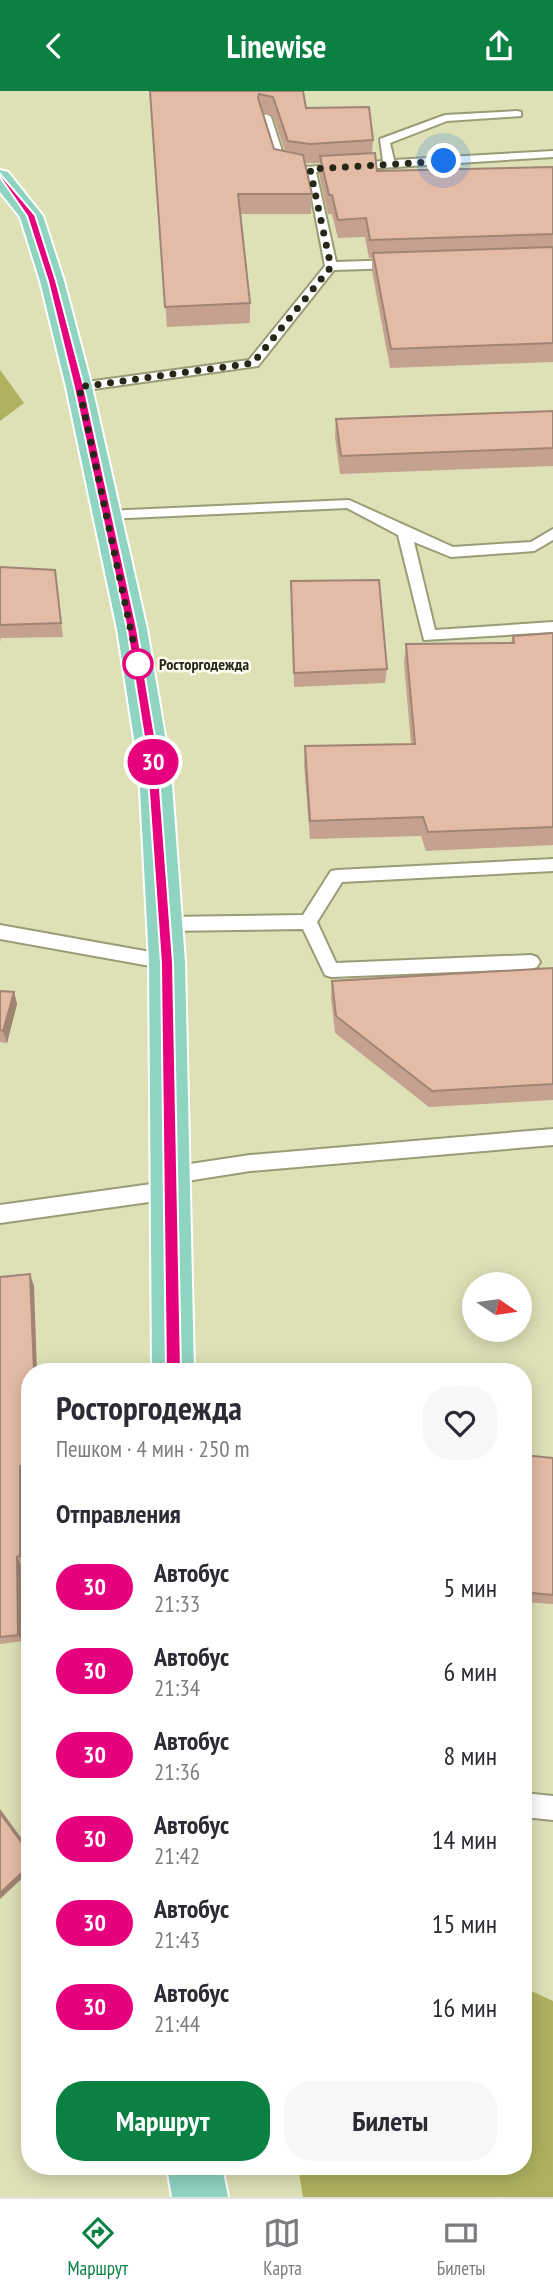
<!DOCTYPE html>
<html lang="ru">
<meta charset="utf-8">
<style>
:root{--surface:#fff;--page:#f7f7f7;--text:#2b2b33;--muted:#7c7c81;--line:#e1e1e2;--accent:#0b8043}
body{margin:0;font-family:"PT Sans Narrow",sans-serif;background:var(--page);color:var(--text);height:100vh;display:flex;flex-direction:column;font-size:26px;white-space:nowrap}
*{box-sizing:border-box;margin:0}
p{font-size:23px;color:var(--muted)}
.icon{flex:none;width:38px;height:38px;fill:none;stroke:currentColor;stroke-width:2;stroke-linecap:round;stroke-linejoin:round}
.map{position:relative;flex:1;overflow:hidden}
.details{position:absolute;left:21px;top:1272px;width:511px;height:812px;display:flex;flex-direction:column;background:var(--surface);border-radius:28px;box-shadow:0 4px 18px #0003}
.details>*{flex:none}
.badge{padding:0 14px;border-radius:23px;font-size:24px;line-height:46px}
.needle{width:46px;rotate:103deg}
.tools{position:absolute;left:462px;top:1181px;display:grid;gap:14px}
.tools a{display:grid;place-items:center;width:70px;height:70px;border-radius:50%;background:var(--surface);box-shadow:0 4px 18px #0003;font-size:35px}
.you{position:absolute;width:35px;height:35px;margin:-18px;border:5px solid #fff;border-radius:50%;background:#1a73e8;box-shadow:0 0 0 10px #1a73e833}
.map>.badge{position:absolute;translate:-50% -50%;box-shadow:0 0 0 4px #fff}
h2{padding:0 35px;font-size:26px;line-height:63px}
.round{display:grid;place-items:center;flex:none;width:74px;height:74px;border-radius:28px;background:var(--page)}
.headline{display:flex;align-items:center;justify-content:space-between;height:119px;padding:0 35px}
h1{font-size:33px;font-weight:700;line-height:52px}
.primary-button{display:flex;gap:14px;margin-top:auto;padding:14px 35px}
.primary-button a{flex:1;height:80px;border-radius:28px;background:var(--accent);color:#fff;font-size:28px;font-weight:700;line-height:80px;text-align:center}
.primary-button a+a{background:var(--page);color:var(--text)}
ul{padding:0;list-style:none}
li{display:flex;align-items:center;gap:21px;height:84px;padding:0 35px}
li div{flex:1}
li b{display:block;font-size:26px}
li em{font-style:normal}
li .badge{min-width:77px;font-weight:700;text-align:center}
header{display:flex;justify-content:space-between;align-items:center;height:91px;padding:0 35px;background:var(--accent);color:#fff;font-size:32px;font-weight:700}
.tab-bar{display:flex;justify-content:space-around;align-items:center;height:98px;border-top:2px solid var(--line);background:var(--surface);font-size:19px;color:var(--muted)}
.tab-bar a{display:grid;justify-items:center;gap:4px}
.tab-bar .on{color:var(--accent)}
.map>svg:first-child{display:block}
.green{fill:#afb15f}
.lines{fill:none;stroke-linecap:round;stroke-linejoin:round}
.lane-casing{stroke:#9a9c75;stroke-width:4}
.primary-casing{stroke:#fff;stroke-width:4}
.lane{fill:#fff;fill-rule:evenodd}
.primary{fill:#8fd4c0;fill-rule:evenodd}
.wall{fill:#c4a28f;fill-rule:evenodd}
.shaded-wall{fill:#a08474}
.building{fill:#e4bca6;stroke:#a08474;stroke-width:2}
.line{fill:#e6007e;stroke:#fff;stroke-width:2}
.walk{stroke:#262717;stroke-width:7;stroke-dasharray:0 12.6}
.stop-dot{fill:#fff;stroke:#e6007e;stroke-width:3.5}
.labels{text-anchor:middle;stroke-width:5;stroke-linejoin:round;paint-order:stroke}
.far-stop-label{font-size:16px;font-weight:bold;fill:#262717;stroke:#feffee;text-anchor:start}
</style>
<header><svg class="icon" aria-label="back" viewBox="0 0 24 24"><path d="M15 5l-7 7 7 7"/></svg>Linewise<svg class="icon" aria-label="share" viewBox="0 0 24 24"><path d="M12 15V3M7 8l5-5 5 5M5 13v7h14v-7"/></svg></header>
<div class="map">
<svg width="553" height="2106" viewBox="0 0 553 2106">
<rect width="100%" height="100%" fill="#dee0b6"/>
<g class="green">
<polygon points="0,279 24,312 0,330"/>
<polygon points="523,1896 553,1910 553,2106 303,2106 298,2076 523,2076"/>
</g>
<g class="lines">
<g class="lane-casing">
<g id="lane">
<polygon points="517,20 521,21 521,25 447,30 390,52 394,69 553,60 553,66 316,81 336,171 398,169 404,173 398,177 334,179 258,275 79,300 72,296 79,292 249,269 325,175 306,76 383,70 380,48 445,24"/>
<polygon points="266,23 271,26 286,72 292,74 292,78 281,78 275,75 261,26"/>
<polygon points="349,409 453,456 531,451 553,438 553,449 534,460 451,466 414,451 435,539 553,531 553,541 424,549 398,444 347,417 106,428 99,424 106,420"/>
<polygon points="553,768 553,780 342,791 317,831 336,872 531,864 537,866 540,871 537,876 531,878 331,886 325,884 303,838 165,840 159,838 156,833 159,828 165,826 303,824 331,780 337,779"/>
<polygon points="0,834 167,864 173,866 176,871 173,876 167,878 0,848"/>
<polygon points="553,1038 553,1054 250,1080 174,1092 180,1099 177,1105 170,1108 0,1132 0,1114 166,1091 160,1084 163,1078 170,1076 250,1064"/>
<polygon points="523,1702 553,1705 553,1729 523,1726"/>
</g>
</g>
<g class="primary-casing">
<g id="primary">
<polygon points="0,79 8,81 43,125 64,190 92,296 147,538 171,680 185,871 194,1281 152,1281 149,871 139,680 117,538 66,296 40,190 20,126 0,101"/>
<polygon points="167,2076 222,2076 228,2106 172,2106"/>
</g>
</g>
<use href="#lane" class="lane"/>
<use href="#primary" class="primary"/>
</g>
<g class="wall">
<path d="M150,0H303L306,17L373,49L372,62L377,80L553,76V271L390,277L372,180V167H369L365,146L338,147L332,123H328L319,83L320,72H305L312,103L311,123H240L250,212V232L167,236ZM263,23L273,25L285,60L274,58Z"/>
<polygon points="553,320 553,375 340,383 335,346 336,328"/>
<polygon points="0,476 55,479 63,546 1,547 0,551"/>
<polygon points="291,490 387,578 385,592 294,596"/>
<polygon points="553,542 553,754 426,760 421,745 310,748 304,674 305,655 411,653 404,572 406,553 511,552 513,545"/>
<polygon points="553,877 553,1009 429,1016 335,942 331,907 332,890"/>
<polygon points="0,900 14,901 17,913 7,952 0,951"/>
<polygon points="0,1186 34,1195 30,1281 30,1384 25,1385 25,1473 21,1474 23,1550 0,1553"/>
<polygon points="523,1364 553,1367 553,1513 523,1511"/>
</g>
<g class="shaded-wall">
<polygon points="14,901 17,913 7,952 3,940"/>
<polygon points="30,1183 34,1195 37,1281 34,1281"/>
<polygon points="20,1375 25,1385 25,1473 20,1465"/>
<polygon points="17,1466 21,1474 23,1550 18,1544"/>
<polygon points="0,1718 30,1759 30,1763 0,1722"/>
<polygon points="30,1774 30,1780 0,1808 0,1802"/>
</g>
<g class="building">
<polygon points="150,0 303,0 306,17 369,16 373,49 310,53 288,50 273,6 259,3 258,7 274,58 303,64 312,103 238,103 250,212 165,216"/>
<polygon points="375,62 377,80 553,76 553,143 370,149 366,127 338,129 332,104 329,104 320,65"/>
<polygon points="553,156 553,252 391,258 373,162"/>
<polygon points="553,320 553,357 341,365 336,328"/>
<polygon points="0,476 55,479 61,532 0,534"/>
<polygon points="379,489 387,578 294,582 291,490"/>
<polygon points="553,542 553,736 428,741 423,726 310,730 305,655 415,653 406,553 514,552 513,545"/>
<polygon points="553,877 553,993 432,1000 336,925 332,890"/>
<polygon points="0,900 14,901 3,940 0,939"/>
<polygon points="30,1183 34,1281 30,1281 30,1375 20,1375 20,1465 17,1466 18,1544 0,1546 0,1186"/>
<polygon points="523,1364 553,1367 553,1504 523,1501"/>
<rect x="25" y="1555" width="5" height="57"/>
<polygon points="0,1722 30,1763 30,1774 0,1802"/>
</g>
<polygon class="line" points="0,83 35,124 56,190 84,296 137,538 157,658 173,872 181,1281 179,1286 173,1288 168,1286 166,1281 161,872 146,658 127,538 74,296 48,190 27,125 0,86"/>
<g class="lines">
<polyline class="walk" points="138,573 79,296 253,272 331,176 310,78 444,70"/>
</g>
<circle class="stop-dot" cx="138" cy="573" r="14"/>
<g class="labels">
<g class="far-stop-label">
<text x="159" y="579">Росторгодежда</text>
</g>
</g>
</svg>
<div class="tools">
<a><svg class="needle" viewBox="-14 -14 28 28"><path d="M0-13l5 13h-10z" fill="#e53935"/><path d="M0 13l5-13h-10z" fill="#7c7c81"/></svg></a>
</div>
<div class="you" style="left:444px;top:70px"></div>
<b class="badge" style="left:153px;top:671px;background:#e6007e;color:#fff">30</b>
<section class="details">
<div class="headline"><div><h1>Росторгодежда</h1><p>Пешком · 4 мин · 250 m</p></div><a class="round"><svg class="icon" aria-label="heart" viewBox="0 0 24 24"><path d="M12 20l-8-8c-3-5 5-10 8-4 3-6 11-1 8 4z"/></svg></a></div>
<h2>Отправления</h2>
<ul>
<li><span class="badge" style="background:#e6007e;color:#fff">30</span><div><b>Автобус</b><p>21:33</p></div><em>5 мин</em></li>
<li><span class="badge" style="background:#e6007e;color:#fff">30</span><div><b>Автобус</b><p>21:34</p></div><em>6 мин</em></li>
<li><span class="badge" style="background:#e6007e;color:#fff">30</span><div><b>Автобус</b><p>21:36</p></div><em>8 мин</em></li>
<li><span class="badge" style="background:#e6007e;color:#fff">30</span><div><b>Автобус</b><p>21:42</p></div><em>14 мин</em></li>
<li><span class="badge" style="background:#e6007e;color:#fff">30</span><div><b>Автобус</b><p>21:43</p></div><em>15 мин</em></li>
<li><span class="badge" style="background:#e6007e;color:#fff">30</span><div><b>Автобус</b><p>21:44</p></div><em>16 мин</em></li>
</ul>
<div class="primary-button"><a>Маршрут</a><a>Билеты</a></div>
</section>
</div>
<nav class="tab-bar">
<a class="on"><svg class="icon" aria-label="directions" viewBox="0 0 24 24"><path d="M12 3l9 9-9 9-9-9zM9 14v-3h6M13 9l2 2-2 2"/></svg>Маршрут</a>
<a><svg class="icon" aria-label="map" viewBox="0 0 24 24"><path d="M3 6l6-2 6 2 6-2v14l-6 2-6-2-6 2zM9 4v14M15 6v14"/></svg>Карта</a>
<a><svg class="icon" aria-label="tickets" viewBox="0 0 24 24"><path d="M3 7h18v10H3zM15 7v10"/></svg>Билеты</a>
</nav>
